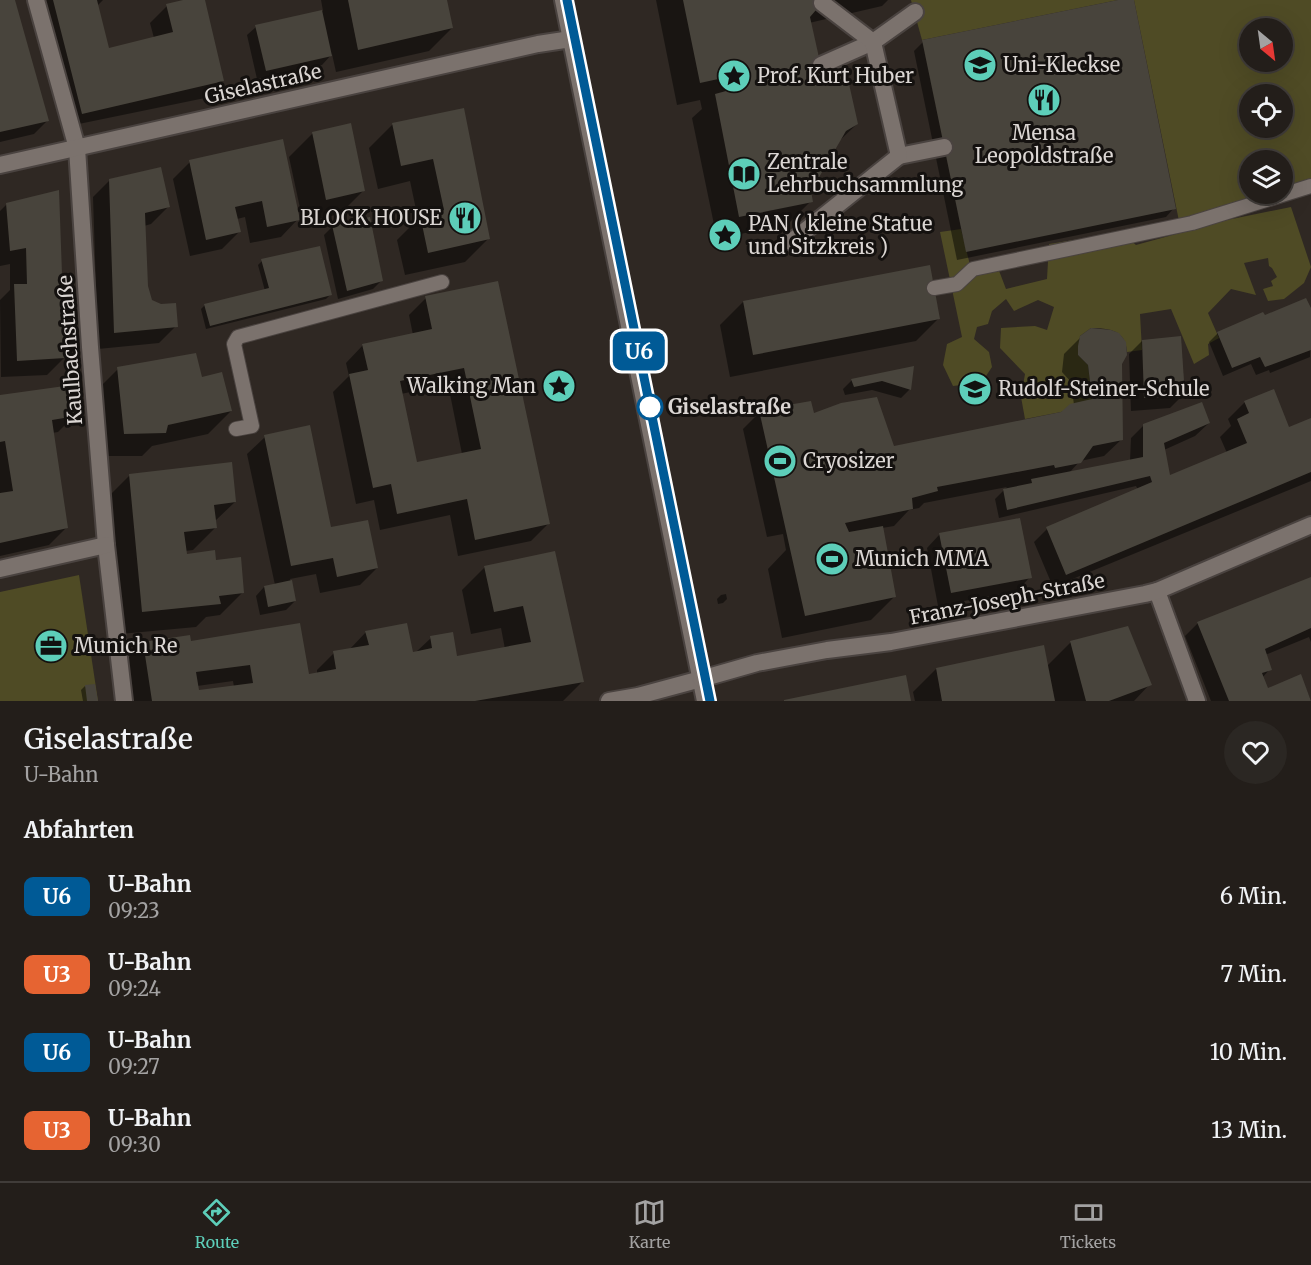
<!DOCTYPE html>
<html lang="de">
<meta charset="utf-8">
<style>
:root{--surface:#231e1a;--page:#2b2723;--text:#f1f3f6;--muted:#a3a2a2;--line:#403c39;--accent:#5dceb9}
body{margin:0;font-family:Merriweather,serif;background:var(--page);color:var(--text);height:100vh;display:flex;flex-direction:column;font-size:22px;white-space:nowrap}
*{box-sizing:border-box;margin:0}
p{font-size:20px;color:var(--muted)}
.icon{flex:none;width:33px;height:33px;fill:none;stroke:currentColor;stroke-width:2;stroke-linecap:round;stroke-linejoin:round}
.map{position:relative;height:701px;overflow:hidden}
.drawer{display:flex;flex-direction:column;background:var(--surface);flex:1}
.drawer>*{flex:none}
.badge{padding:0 12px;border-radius:9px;font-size:21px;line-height:39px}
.needle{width:39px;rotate:151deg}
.fabs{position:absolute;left:1239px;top:18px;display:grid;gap:12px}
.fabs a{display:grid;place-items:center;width:54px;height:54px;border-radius:50%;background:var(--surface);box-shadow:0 6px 24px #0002,0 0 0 2px var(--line);font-size:30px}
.map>.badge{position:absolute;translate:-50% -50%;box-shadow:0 0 0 3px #fff}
h2{padding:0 24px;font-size:22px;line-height:54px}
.round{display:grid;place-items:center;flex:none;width:63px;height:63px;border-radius:32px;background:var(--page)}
.head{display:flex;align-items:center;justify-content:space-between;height:102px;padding:0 24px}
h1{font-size:28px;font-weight:600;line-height:45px}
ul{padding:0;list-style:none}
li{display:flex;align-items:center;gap:18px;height:78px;padding:0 24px}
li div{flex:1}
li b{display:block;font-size:22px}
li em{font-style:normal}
li .badge{min-width:66px;font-weight:700;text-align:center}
.menu{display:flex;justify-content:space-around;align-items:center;height:84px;border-top:2px solid var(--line);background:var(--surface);font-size:16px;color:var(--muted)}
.menu a{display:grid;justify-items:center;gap:3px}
.menu .active{color:var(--accent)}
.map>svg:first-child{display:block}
.green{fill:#4f4b25;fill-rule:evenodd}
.shadow{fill:#0007;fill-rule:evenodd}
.building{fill:#48443c;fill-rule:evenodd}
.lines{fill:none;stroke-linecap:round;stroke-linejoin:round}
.service-casing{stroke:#4a4340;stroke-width:16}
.pedestrian-casing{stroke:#4a4340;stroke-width:20}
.minor-casing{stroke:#4a4340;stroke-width:20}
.secondary-casing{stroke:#4a4340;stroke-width:20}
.service{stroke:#7b726d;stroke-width:14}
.pedestrian{stroke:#7b726d;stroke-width:16}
.minor{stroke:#7b726d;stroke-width:16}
.secondary{stroke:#7b726d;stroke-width:16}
.line-casing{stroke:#fff;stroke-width:14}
.line{stroke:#005a96;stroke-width:9}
.stop-dot{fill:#fff;stroke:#005a96;stroke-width:3}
.labels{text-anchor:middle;stroke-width:6;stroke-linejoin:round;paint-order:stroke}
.poi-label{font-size:20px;fill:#dbd6d3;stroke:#14110f;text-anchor:start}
.street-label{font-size:20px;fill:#dbd6d3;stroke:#14110f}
.stop-label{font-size:20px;font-weight:bold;fill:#dbd6d3;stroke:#14110f;text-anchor:start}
</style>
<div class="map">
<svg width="1311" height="701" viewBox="0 0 1311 701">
<rect width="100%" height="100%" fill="#2f2823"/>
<g class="green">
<polygon points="911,0 1118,0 922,40"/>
<path d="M1134,0H1311V186L1282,193V160H1250V194H1282L1179,221ZM1250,28H1282V62H1250ZM1250,94H1282V128H1250Z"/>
<path d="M1291,207L1311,267L1304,283L1284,299L1268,301L1263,289L1273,286L1271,281L1277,277L1272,268L1269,266L1268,258L1244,263L1256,295L1231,289L1208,313L1219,338L1208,344L1209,355L1194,364L1171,309L1140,314L1142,350L1127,352C1126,330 1109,328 1091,328L1080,336L1078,355L1088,365L1092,399L1061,412L1025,419L1021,397L1025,374L1000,348L1001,328L1035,326L1047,330L1054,307L1038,300L1014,311L1006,299L992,311L988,324L977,327L974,339L989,352L992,367L978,388L970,384L953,386L943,365L947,344L962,337L940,232L961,229L970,265L998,268L1006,289L1047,279L1049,244L1086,238L1099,247L1130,240L1136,245L1227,220Z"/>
<polygon points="79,575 98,701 0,701 0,592"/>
</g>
<g class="shadow">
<polygon points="0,0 14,0 47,121 34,134 0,142"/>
<polygon points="37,0 103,0 97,6 108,50 154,38 150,23 167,6 189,0 204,0 223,81 205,98 69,126"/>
<polygon points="321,0 446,0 452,28 429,51 336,72 332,54 322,65 257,79 247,35 256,27 323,11"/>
<polygon points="656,0 888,0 882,6 809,23 821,73 857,124 836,144 809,191 811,201 788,224 717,239 692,118 702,109 700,100 677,105"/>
<polygon points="1126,0 1132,0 1174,208 1166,217 957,260 914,51 923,42"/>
<polygon points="463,110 488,239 465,262 405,275 397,240 418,219 410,181 378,189 369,148 392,125"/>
<polygon points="350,125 363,191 340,214 303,222 289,157 312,134"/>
<polygon points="190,162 298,219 281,237 250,243 245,217 237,219 239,232 222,249 190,256 173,179"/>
<polygon points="110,180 168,207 151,224 144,226 147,287 151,301 176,326 159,343 98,349 93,197"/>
<polygon points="57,192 64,358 47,375 1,377 0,300 10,290 10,264 0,266 0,211 7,204"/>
<polygon points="333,226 382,280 373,289 338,299 324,235"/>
<polygon points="262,261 330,295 326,299 206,329 201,309 205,305 265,291 258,265"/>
<path d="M497,283L548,524L531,541L458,556L450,515L380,530L374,500L356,504L333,392L349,376L346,363L363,345L413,335L409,315L426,298ZM448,384L462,454L416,464L401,394Z"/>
<polygon points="743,302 939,318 916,341 730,377 720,325"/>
<polygon points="1311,311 1310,357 1270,373 1269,370 1256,375 1251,364 1223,376 1209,342 1218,333 1264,318"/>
<polygon points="1081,337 1121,364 1122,439 1104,456 1080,461 1069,473 1130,461 1131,438 1144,425 1209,423 1195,436 1164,450 1169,477 1227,453 1220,437 1231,426 1228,419 1245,402 1288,429 1311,419 1311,481 1053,587 1034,542 1047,529 1138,490 1136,486 999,518 995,499 1007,487 924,503 919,508 909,510 894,526 882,528 894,597 871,620 782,638 768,569 786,550 783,534 767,537 743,429 760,412 813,415 893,448 1062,413 1074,405 1071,382 1062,372 1064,354"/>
<polygon points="1142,341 1183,395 1170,408 1131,411 1129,354"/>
<polygon points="913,368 910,389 901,398 872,390 845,395 843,389 852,380"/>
<polygon points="118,369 201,379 231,411 208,434 152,446 142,456 102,456 95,392"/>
<polygon points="0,397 75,415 58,432 52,433 66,528 49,545 0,556"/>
<polygon points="265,437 330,529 377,568 360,585 320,593 316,574 290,579 295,601 286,610 260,615 256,596 264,587 275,585 247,454"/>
<polygon points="129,476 235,502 215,521 216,527 193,550 185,551 185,555 215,562 243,592 220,615 206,617 196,627 120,634 106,499"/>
<polygon points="940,534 1030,577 1017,591 938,606 927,548"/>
<path d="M554,552L582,682L563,701H132L126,660L143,643L190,642L308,675L317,674V670L334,653L349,650L366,632L412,654L415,653L431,638L456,659L505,649L501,628L471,634L462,590L485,567ZM233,681L234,687L198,692L197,686Z"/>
<polygon points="1311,579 1311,642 1309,637 1265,655 1270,669 1262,678 1267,690 1301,676 1311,701 1211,701 1185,636 1198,623"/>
<polygon points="726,594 727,599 723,603 718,604 717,599 721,595"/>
<polygon points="1071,642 1150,684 1134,701 915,701 913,692 936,669 1047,666"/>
<polygon points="85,686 96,701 83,701 81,690"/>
</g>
<g class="building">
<polygon points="0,0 15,0 49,121 0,132"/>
<polygon points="53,0 97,0 109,48 173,32 166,4 183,0 205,0 224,81 82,114"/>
<polygon points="348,0 447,0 453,28 358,50"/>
<polygon points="683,0 831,0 822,3 810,17 822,71 845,66 858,124 846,131 811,191 813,202 739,217 715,94 726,91 723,78 700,83"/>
<polygon points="1118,0 1134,0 1176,209 966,252 922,40"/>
<polygon points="322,10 332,56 266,71 255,25"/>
<polygon points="464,108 490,239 428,253 420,215 444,210 433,159 401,166 392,123"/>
<polygon points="351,123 365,191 326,200 312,132"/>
<polygon points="283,139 300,220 267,227 262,201 235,207 241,232 206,240 189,160"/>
<polygon points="161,167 170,207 145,213 148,286 152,300 161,304 176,303 178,327 114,333 109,179"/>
<polygon points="59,190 65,358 17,361 14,284 27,284 26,248 10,251 6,203"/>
<polygon points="370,217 383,281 347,291 332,225"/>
<polygon points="320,246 332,295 210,326 204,304 269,288 261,259"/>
<polygon points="930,265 940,319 753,355 743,301"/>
<path d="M498,281L550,524L475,540L467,499L397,514L391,484L373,488L349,374L368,370L362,344L432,329L425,296ZM464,368L481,449L417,462L400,381Z"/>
<polygon points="1306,298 1311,308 1311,350 1265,367 1260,357 1232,368 1217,332 1263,312 1265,315"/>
<polygon points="1091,328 1111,330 1119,333 1126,342 1127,355 1122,364 1123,440 1093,446 1081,463 1055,468 1054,465 937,487 938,491 912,498 913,509 845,523 849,532 883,526 896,597 805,616 759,410 811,401 814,413 841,403 877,397 894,446 1061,412 1070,404 1092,399 1088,365 1078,355 1078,346 1080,336"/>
<polygon points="1181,336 1185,396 1144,398 1142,340"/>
<polygon points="196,353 202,377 222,372 232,411 168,425 166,433 124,434 117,367"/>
<polygon points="914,366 911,390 882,381 854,387 851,379"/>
<polygon points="72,385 76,416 52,420 68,528 0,543 0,493 13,491 5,441 0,442 0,395"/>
<polygon points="1274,389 1289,427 1311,418 1311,472 1066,575 1046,527 1152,482 1150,476 1007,510 1003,489 1032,483 1031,479 1143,457 1143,424 1202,402 1210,423 1164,443 1170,475 1247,443 1237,419 1249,413 1244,401"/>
<polygon points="310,425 331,527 368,520 378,568 337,577 333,558 291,566 264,435"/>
<polygon points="232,462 236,502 214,505 217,528 184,532 187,554 215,550 216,560 241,557 244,593 219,596 221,604 142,612 129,474"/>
<polygon points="1020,518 1032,578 951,593 939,533"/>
<path d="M555,551L584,682L475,701H152L143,642L190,635L191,641L300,623L309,674L336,669L333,651L369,645L365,631L407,623L413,652L432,648L430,636L453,632L457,656L531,642L523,606L494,612L484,566ZM250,665L253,683L199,690L196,672Z"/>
<polygon points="1311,577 1311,628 1265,649 1272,670 1262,673 1268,688 1301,674 1311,701 1229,701 1197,622"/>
<polygon points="292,580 296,601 268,607 264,586"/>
<polygon points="1128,626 1152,685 1109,701 1086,701 1070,641"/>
<polygon points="1044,645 1055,701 942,701 936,668"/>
<polygon points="906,675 911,701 784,701 784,700"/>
<polygon points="95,684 98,701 87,701 85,685"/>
</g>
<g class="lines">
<g class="service-casing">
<g id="service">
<polyline points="934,288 957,284 973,269 1192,223 1311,186"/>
<polyline points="236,429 252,426 234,344 238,337 442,282"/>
</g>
</g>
<g class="pedestrian-casing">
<g id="pedestrian">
<polyline points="821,65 873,42 915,12"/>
<polyline points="899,156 944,147"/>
<polyline points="791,242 899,156 873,42 822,3"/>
</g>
</g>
<g class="minor-casing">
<g id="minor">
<polyline points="36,0 77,148 90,347 106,545 124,701"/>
<polyline points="0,165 538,44 571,39"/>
<polyline points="0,569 106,545"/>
<polyline points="1157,591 1197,701"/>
<polyline points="609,701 638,696 701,679"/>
</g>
</g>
<g class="secondary-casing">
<g id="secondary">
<polyline points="563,0 705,701"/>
<polyline points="701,679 757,663 827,650 891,642 1145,594 1157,591 1311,525"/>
</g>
</g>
<use href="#service" class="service"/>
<use href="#pedestrian" class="pedestrian"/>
<use href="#minor" class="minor"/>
<use href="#secondary" class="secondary"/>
</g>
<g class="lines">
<g class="line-casing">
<polyline id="line" points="567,0 710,701"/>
</g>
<use href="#line" class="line"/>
</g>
<defs>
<g id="school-disc" transform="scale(1.725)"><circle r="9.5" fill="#5dceb9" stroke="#14110f"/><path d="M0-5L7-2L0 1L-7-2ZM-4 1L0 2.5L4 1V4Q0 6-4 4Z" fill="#111"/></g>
<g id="sight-disc" transform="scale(1.725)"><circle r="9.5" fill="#5dceb9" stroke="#14110f"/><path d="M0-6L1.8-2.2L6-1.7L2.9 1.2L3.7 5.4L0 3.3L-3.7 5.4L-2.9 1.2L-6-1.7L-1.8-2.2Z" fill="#111"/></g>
<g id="restaurant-disc" transform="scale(1.725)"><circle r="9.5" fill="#5dceb9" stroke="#14110f"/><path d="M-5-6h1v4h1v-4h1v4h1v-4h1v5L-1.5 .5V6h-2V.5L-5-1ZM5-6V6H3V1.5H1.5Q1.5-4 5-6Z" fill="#111"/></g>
<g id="library-disc" transform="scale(1.725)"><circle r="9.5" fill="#5dceb9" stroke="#14110f"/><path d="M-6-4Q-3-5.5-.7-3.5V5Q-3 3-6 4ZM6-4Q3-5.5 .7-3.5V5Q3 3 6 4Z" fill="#111"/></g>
<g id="stadium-disc" transform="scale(1.725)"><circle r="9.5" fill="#5dceb9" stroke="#14110f"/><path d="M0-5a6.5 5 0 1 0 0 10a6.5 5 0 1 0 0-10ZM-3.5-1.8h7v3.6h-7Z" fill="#111"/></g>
<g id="office-disc" transform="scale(1.725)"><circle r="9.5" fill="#5dceb9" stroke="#14110f"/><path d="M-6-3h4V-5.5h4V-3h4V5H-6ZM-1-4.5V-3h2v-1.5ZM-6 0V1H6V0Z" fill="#111"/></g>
</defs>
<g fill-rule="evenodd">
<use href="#school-disc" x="980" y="65"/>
<use href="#sight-disc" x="734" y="76"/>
<use href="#restaurant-disc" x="1044" y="100"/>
<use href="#library-disc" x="744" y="174"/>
<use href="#restaurant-disc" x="465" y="218"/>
<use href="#sight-disc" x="725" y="235"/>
<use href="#sight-disc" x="559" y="386"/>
<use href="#school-disc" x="975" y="389"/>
<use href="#stadium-disc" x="780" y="461"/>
<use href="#stadium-disc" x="832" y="559"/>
<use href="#office-disc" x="51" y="646"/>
</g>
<circle class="stop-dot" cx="650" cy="407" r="12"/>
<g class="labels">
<g class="poi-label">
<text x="1003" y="72">Uni-Kleckse</text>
<text x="757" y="83">Prof. Kurt Huber</text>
<text x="1044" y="140" text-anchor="middle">Mensa<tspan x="1044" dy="23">Leopoldstraße</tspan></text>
<text x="767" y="169">Zentrale<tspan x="767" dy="23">Lehrbuchsammlung</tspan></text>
<text x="442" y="225" text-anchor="end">BLOCK HOUSE</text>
<text x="748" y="231">PAN ( kleine Statue<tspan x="748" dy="23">und Sitzkreis )</tspan></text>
<text x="536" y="393" text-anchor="end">Walking Man</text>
<text x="998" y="396">Rudolf-Steiner-Schule</text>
<text x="803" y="468">Cryosizer</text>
<text x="855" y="566">Munich MMA</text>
<text x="74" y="653">Munich Re</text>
</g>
<g class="street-label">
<text transform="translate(263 84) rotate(-13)" y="7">Giselastraße</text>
<text transform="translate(70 350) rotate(-94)" y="7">Kaulbachstraße</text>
<text transform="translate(1007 599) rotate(-11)" y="7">Franz-Joseph-Straße</text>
</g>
<g class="stop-label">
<text x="668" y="414">Giselastraße</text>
</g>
</g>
</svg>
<div class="fabs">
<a><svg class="needle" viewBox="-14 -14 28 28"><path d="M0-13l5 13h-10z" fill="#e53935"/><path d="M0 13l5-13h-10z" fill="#a3a2a2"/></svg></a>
<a><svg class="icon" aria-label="locate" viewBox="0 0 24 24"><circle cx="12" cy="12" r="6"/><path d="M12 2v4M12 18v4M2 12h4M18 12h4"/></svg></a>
<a><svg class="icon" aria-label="layers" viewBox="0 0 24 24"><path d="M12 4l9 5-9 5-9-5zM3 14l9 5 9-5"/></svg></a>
</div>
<b class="badge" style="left:639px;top:351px;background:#005a96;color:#fff">U6</b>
</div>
<section class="drawer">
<div class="head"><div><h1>Giselastraße</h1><p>U-Bahn</p></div><a class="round"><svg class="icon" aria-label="heart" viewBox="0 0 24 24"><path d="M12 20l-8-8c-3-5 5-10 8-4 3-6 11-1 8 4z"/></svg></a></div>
<h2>Abfahrten</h2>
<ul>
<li><span class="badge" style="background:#005a96;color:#fff">U6</span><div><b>U-Bahn</b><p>09:23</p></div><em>6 Min.</em></li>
<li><span class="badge" style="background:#e66432;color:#fff">U3</span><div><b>U-Bahn</b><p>09:24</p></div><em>7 Min.</em></li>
<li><span class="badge" style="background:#005a96;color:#fff">U6</span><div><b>U-Bahn</b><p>09:27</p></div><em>10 Min.</em></li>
<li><span class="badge" style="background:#e66432;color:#fff">U3</span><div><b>U-Bahn</b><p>09:30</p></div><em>13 Min.</em></li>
</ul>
</section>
<nav class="menu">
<a class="active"><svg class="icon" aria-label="directions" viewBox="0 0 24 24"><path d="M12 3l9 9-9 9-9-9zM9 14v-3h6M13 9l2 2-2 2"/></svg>Route</a>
<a><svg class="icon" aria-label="map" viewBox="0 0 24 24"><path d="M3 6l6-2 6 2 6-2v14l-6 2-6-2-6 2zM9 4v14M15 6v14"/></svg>Karte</a>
<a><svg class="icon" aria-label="tickets" viewBox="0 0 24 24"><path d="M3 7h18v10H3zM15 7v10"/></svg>Tickets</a>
</nav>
